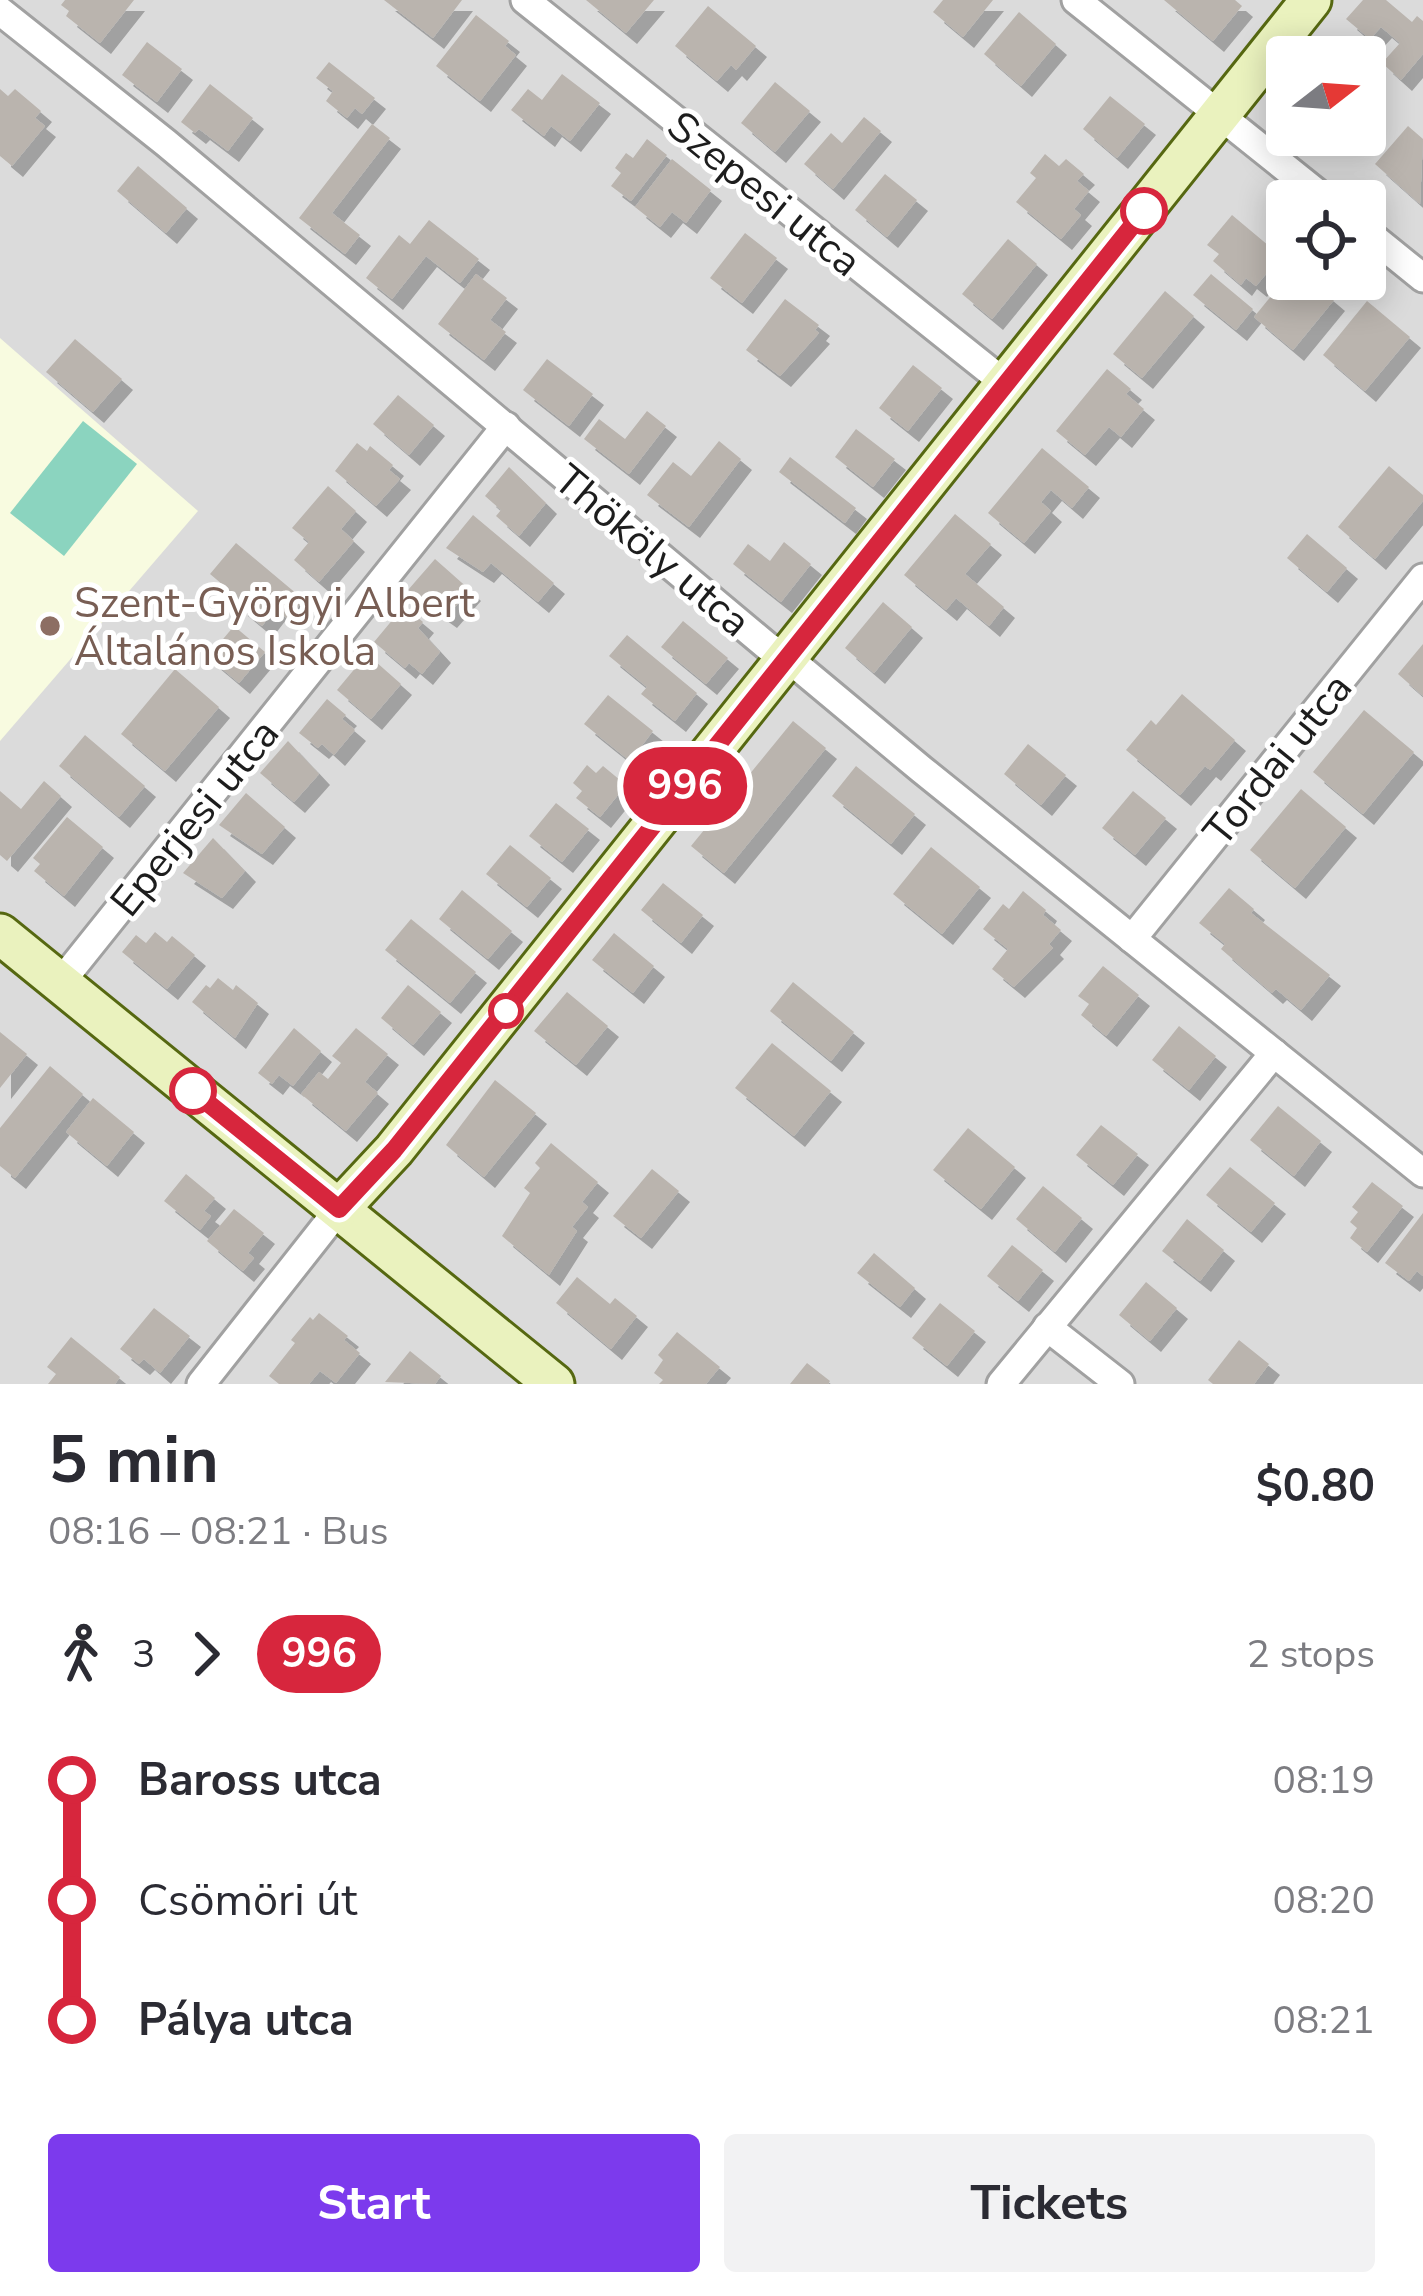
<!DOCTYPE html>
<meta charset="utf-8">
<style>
:root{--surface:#fff;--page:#f2f2f3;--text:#2b2b33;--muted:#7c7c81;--accent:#7c3aed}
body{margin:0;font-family:"Nunito Sans",sans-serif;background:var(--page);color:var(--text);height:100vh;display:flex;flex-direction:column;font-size:45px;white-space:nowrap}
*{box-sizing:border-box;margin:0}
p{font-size:39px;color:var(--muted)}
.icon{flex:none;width:66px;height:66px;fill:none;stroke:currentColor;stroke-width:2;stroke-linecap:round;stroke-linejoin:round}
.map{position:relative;height:1384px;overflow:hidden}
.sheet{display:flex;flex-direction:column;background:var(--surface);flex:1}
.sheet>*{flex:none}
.badge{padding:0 24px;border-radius:39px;font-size:42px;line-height:78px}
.needle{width:78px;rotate:73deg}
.tools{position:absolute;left:1266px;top:36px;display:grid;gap:24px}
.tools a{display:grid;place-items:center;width:120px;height:120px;border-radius:12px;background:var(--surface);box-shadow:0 6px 30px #0003;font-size:60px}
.map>.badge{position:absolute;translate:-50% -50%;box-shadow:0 0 0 6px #fff}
.legs{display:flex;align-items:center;gap:18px;height:132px;padding:0 48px;font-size:39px}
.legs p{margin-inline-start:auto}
.summary{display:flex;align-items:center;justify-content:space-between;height:204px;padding:0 48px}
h1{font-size:66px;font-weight:700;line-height:90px}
.button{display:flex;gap:24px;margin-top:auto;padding:24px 48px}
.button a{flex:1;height:138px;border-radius:12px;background:var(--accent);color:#fff;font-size:48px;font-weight:700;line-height:138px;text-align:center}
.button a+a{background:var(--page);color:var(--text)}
ul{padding:0 48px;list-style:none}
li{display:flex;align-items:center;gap:42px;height:120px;font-size:45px}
li i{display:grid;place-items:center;width:18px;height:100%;margin:0 15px;background:currentColor}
li i::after{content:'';width:30px;height:30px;margin:-15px;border:9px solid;border-radius:50%;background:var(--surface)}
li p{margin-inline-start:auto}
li:first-child i{background:linear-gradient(#0000 50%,currentColor 0)}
li:last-child i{background:linear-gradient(currentColor 50%,#0000 0)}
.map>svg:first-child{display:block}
.residential{fill:#dbdbdb;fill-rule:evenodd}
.education{fill:#f8fbe0}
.pitch{fill:#8bd4bf}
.building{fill:#bab4ae;filter:url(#shadow)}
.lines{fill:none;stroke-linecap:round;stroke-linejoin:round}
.street-casing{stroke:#a1a1a1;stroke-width:33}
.secondary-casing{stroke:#566811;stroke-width:45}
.street{stroke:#fff;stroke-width:27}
.secondary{stroke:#eaf2be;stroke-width:39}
.line-1-casing{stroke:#fff;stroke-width:27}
.line-1{stroke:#d7263d;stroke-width:18}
.stop-1-dot{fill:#fff;stroke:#d7263d;stroke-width:6}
.education-dot{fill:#8d6e63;stroke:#fff;stroke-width:4.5}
.labels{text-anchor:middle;stroke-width:10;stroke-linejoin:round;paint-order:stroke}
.street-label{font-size:42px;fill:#1d1d1d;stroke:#fff}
.education-label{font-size:42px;fill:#785e54;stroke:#fff;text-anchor:start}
</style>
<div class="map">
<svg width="1423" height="1384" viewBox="0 0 1423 1384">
<defs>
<filter id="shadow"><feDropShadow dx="11" dy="11" stdDeviation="0" flood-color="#0004"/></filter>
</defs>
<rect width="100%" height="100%" fill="#edebe5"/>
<path class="residential" d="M0,0H1423V1384H0ZM1287,57H1365V135H1287ZM1287,201H1365V279H1287Z"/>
<polygon class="education" points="0,338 198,511 0,741"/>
<polygon class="pitch" points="83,421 137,464 64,556 10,513"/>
<g class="building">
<polygon points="65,0 134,0 100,43 66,16 69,11 61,5"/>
<polygon points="384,0 462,0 433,38"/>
<polygon points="586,0 654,0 626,33"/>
<polygon points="943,0 993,0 963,37 933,12"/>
<polygon points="1164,0 1235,0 1242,6 1213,41"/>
<polygon points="1363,0 1386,0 1412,22 1417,16 1423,21 1423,54 1401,80 1382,63 1400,43 1381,27 1370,39 1346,19"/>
<polygon points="708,6 756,46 736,70 731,65 717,81 675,46"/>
<polygon points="1019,12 1056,44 1021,86 984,54"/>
<polygon points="476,15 509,41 505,46 516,55 480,101 436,66"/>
<polygon points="147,42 182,69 157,102 122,75"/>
<polygon points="329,62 375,98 362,114 355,108 347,118 326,101 333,91 316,78"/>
<polygon points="562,74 600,103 570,141 551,126 544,136 511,110 528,89 542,100"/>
<polygon points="775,82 810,111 775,152 741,123"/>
<polygon points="210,84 253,118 228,151 199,129 195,133 181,122"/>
<polygon points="0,89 8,96 15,89 41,111 35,118 45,126 12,166 0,156"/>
<polygon points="1110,96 1145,124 1117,158 1083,129"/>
<polygon points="864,117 881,131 833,189 804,164 831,133 842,143"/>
<polygon points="372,124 390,138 332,213 360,235 345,254 299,218"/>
<polygon points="1408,126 1423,139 1420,204 1375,164"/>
<polygon points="647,139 667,155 631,201 611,186 621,173 615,168 626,153 633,158"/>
<polygon points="1045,154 1059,166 1066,159 1084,174 1077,181 1089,191 1074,209 1081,215 1061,239 1016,202 1036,178 1030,173"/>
<polygon points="672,159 711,190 686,223 672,212 660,227 635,207"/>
<polygon points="138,166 187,208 166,233 117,191"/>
<polygon points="885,174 917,200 887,237 855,210"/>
<polygon points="1232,215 1281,256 1256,286 1246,278 1241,285 1213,261 1219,254 1207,245"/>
<polygon points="429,220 479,259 460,283 426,256 392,299 366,278 399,235 410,244"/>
<polygon points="745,233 777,258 742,303 710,278"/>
<polygon points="1008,239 1037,264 992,319 962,294"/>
<polygon points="476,274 507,298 490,320 506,332 484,360 438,324"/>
<polygon points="1211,274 1253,309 1236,330 1193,295"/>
<polygon points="1285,279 1309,279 1334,300 1293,350 1254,317"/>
<polygon points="1165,291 1194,316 1142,378 1113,354"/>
<polygon points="785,299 819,325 815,330 819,333 780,376 746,350"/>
<polygon points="1367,301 1410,337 1365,391 1323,355"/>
<polygon points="75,339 122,379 93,412 46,372"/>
<polygon points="547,359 593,394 569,426 523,390"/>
<polygon points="913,365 942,388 908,431 879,408"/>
<polygon points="1107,369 1131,389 1126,394 1144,409 1121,437 1109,427 1085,455 1056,431"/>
<polygon points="398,395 434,425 409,455 373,424"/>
<polygon points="647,411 666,426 629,474 584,439 599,419 625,439"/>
<polygon points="856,429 895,459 873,487 835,457"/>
<polygon points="719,441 741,459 689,527 647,495 673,462 691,476"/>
<polygon points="357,443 367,451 370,446 393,465 389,470 400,479 376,506 335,471"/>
<polygon points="1042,448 1089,487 1072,508 1051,490 1041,502 1051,511 1024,543 988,513"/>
<polygon points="790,457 856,508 845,523 779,472"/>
<polygon points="1389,466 1423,495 1423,501 1375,559 1338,527"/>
<polygon points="509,467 546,503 519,536 496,516 501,510 485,496"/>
<polygon points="328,486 356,511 341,529 354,541 319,582 294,560 309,542 292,528"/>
<polygon points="955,514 991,544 965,574 1004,607 989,626 956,598 946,610 904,575"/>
<polygon points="473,515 554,583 538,602 491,563 483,572 446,548"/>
<polygon points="1307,534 1347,568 1327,592 1287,558"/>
<polygon points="784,542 811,564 781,602 733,564 748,544 770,561"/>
<polygon points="236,543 304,600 288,619 275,609 262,626 237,605 241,600 210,574"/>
<polygon points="435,559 470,590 446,617 408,590"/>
<polygon points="883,602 912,627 874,673 845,648"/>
<polygon points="404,606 423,622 418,628 440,652 422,674 409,663 405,668 374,642"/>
<polygon points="683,621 728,658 706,684 661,647"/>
<polygon points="234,626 265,652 239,683 208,657"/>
<polygon points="627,635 697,693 675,721 641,694 647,687 609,656"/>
<polygon points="1423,644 1423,696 1398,674"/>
<polygon points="367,654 401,684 371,719 337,690"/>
<polygon points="175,669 219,707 165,771 121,734"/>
<polygon points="1182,694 1235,740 1210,770 1205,766 1180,795 1126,750 1151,720 1156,725"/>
<polygon points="608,695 653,731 630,761 584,724"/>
<polygon points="327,699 346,715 342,719 355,730 334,755 322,744 318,748 299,733"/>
<polygon points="1364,710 1414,752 1363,814 1313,772"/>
<polygon points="793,721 826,748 724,873 691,846"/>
<polygon points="85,735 145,786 119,817 59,766"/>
<polygon points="288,741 319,774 294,802 260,773"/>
<polygon points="1028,744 1066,775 1041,805 1004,774"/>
<polygon points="587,765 596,773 603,766 626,785 600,817 576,798 582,791 573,783"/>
<polygon points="856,766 915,814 891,844 832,796"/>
<polygon points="44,781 61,796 7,861 0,855 0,791 21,809"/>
<polygon points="1301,789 1346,827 1295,888 1250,850"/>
<polygon points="1133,791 1166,818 1135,855 1102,828"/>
<polygon points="246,793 285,827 262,854 219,825"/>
<polygon points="556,803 589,829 562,862 529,836"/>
<polygon points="67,817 103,847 64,896 34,871 40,864 33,858"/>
<polygon points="213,838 245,871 222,898 183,873"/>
<polygon points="510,845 551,878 527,907 486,874"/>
<polygon points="931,847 980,887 942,934 893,894"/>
<polygon points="663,883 703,915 681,943 641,910"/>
<polygon points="1229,888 1254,909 1251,913 1330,975 1301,1010 1276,989 1272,993 1221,949 1225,944 1199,923"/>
<polygon points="462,890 512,931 488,959 439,919"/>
<polygon points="1023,891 1046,910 1043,915 1061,930 1049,944 1053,948 1014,987 992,969 1008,949 983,929 1003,904 1009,909"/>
<polygon points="411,919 476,972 450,1003 385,950"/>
<polygon points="155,932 167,942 172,936 195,955 167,989 122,952 136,935 146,943"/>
<polygon points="614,933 654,966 633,993 592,960"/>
<polygon points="1103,966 1139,995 1106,1036 1081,1015 1089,1004 1078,996"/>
<polygon points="218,978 233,990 236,985 258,1003 235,1038 192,1002 206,985 210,988"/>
<polygon points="793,982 854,1032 831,1061 770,1011"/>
<polygon points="408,985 441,1012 413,1045 381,1018"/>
<polygon points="567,992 608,1026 576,1065 534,1031"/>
<polygon points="1179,1026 1216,1056 1189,1090 1152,1060"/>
<polygon points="294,1028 321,1051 293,1086 279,1075 272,1084 258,1073"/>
<polygon points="356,1028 388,1054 365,1082 378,1093 346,1131 301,1094 319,1072 328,1079 341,1063 332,1056"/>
<polygon points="0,1032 27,1054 0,1088"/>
<polygon points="772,1043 831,1091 794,1136 735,1088"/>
<polygon points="50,1066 83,1094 15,1178 0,1166 0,1128"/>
<polygon points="495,1080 536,1113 484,1177 446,1145"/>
<polygon points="93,1098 134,1132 107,1166 66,1132"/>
<polygon points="1278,1106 1321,1141 1294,1176 1250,1140"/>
<polygon points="1101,1125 1138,1154 1113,1185 1076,1155"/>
<polygon points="968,1128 1015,1167 981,1209 933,1170"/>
<polygon points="551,1143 598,1182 582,1202 588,1207 572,1227 577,1231 549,1275 502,1236 530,1193 524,1188 540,1168 535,1163"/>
<polygon points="1230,1167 1275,1203 1251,1232 1206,1195"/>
<polygon points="652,1169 679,1191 641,1238 613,1216"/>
<polygon points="186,1174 215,1198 204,1211 211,1216 200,1230 164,1201"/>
<polygon points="1372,1182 1403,1206 1367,1252 1350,1238 1357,1228 1350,1222 1358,1212 1352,1207"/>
<polygon points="1043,1186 1082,1218 1055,1252 1016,1219"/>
<polygon points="234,1209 264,1233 248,1253 254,1258 243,1271 207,1241"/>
<polygon points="1423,1213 1423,1276 1417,1271 1409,1281 1385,1263"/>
<polygon points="1187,1219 1224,1250 1200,1281 1162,1251"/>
<polygon points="1012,1245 1043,1270 1018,1301 987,1276"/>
<polygon points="874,1253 915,1288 900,1307 857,1273"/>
<polygon points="577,1277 610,1304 615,1298 637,1316 611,1349 556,1303"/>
<polygon points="1146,1282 1177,1308 1150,1341 1119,1315"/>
<polygon points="940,1303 975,1331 947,1366 912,1338"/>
<polygon points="154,1308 190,1336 160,1373 144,1359 139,1364 120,1349"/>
<polygon points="319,1313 348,1336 344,1340 360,1353 336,1383 320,1371 309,1384 279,1384 269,1376 295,1343 291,1340 310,1317 313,1320"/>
<polygon points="677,1332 720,1367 706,1384 659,1384 663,1380 654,1373 663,1360 658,1355"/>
<polygon points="71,1337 120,1377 115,1384 48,1384 56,1374 47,1367"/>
<polygon points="1239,1340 1269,1364 1254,1384 1213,1384 1208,1380"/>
<polygon points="410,1351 441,1376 435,1384 385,1382"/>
<polygon points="807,1363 830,1381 828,1384 790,1384"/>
</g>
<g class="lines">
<g class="street-casing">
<g id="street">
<polyline points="525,0 1006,384"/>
<polyline points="1076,0 1327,201"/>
<polyline points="0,11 166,143 767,646 801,669 921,769 1423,1173"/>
<polyline points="1365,231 1423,278"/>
<polyline points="1132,939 1423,578"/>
<polyline points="60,983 506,426"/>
<polyline points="1047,1327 1120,1384"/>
<polyline points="201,1384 339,1209"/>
<polyline points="1001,1384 1274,1053"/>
</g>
</g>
<g class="secondary-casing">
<g id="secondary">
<polyline points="0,934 554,1384"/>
<polyline points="339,1209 394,1150 1311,0"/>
</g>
</g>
<use href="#street" class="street"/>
<use href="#secondary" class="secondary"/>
</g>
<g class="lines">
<g class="line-1-casing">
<polyline id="line-1" points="193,1091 339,1209 394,1150 1144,211"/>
</g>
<use href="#line-1" class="line-1"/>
</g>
<g class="stop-1-dot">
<circle cx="1144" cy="211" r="21"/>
<circle cx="506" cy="1011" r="15"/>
<circle cx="193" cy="1091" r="21"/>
</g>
<circle class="education-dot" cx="50" cy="626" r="12"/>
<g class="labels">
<g class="street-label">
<text transform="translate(765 193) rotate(39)" y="15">Szepesi utca</text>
<text transform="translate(653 550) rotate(40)" y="15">Thököly utca</text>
<text transform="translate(1277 759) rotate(-51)" y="15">Tordai utca</text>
<text transform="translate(194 817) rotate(-51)" y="15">Eperjesi utca</text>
</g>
<g class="education-label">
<text x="74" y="617">Szent-Györgyi Albert<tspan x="74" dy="48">Általános Iskola</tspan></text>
</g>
</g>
</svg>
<div class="tools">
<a><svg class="needle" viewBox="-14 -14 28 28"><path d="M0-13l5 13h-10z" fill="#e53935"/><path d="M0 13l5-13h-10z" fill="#7c7c81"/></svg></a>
<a><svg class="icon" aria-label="locate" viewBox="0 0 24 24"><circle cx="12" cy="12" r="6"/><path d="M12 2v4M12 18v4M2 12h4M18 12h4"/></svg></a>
</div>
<b class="badge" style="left:685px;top:786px;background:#d7263d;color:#fff">996</b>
</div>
<section class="sheet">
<div class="summary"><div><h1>5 min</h1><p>08:16 – 08:21 · Bus</p></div><b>$0.80</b></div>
<div class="legs"><svg class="icon" aria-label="walk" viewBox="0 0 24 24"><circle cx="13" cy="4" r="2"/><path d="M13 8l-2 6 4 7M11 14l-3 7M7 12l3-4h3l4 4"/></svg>3<svg class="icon" aria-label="forward" viewBox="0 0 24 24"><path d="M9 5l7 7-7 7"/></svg><b class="badge" style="background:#d7263d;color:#fff">996</b><p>2 stops</p></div>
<ul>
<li><i style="color:#d7263d"></i><b>Baross utca</b><p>08:19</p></li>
<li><i style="color:#d7263d"></i><span>Csömöri út</span><p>08:20</p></li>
<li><i style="color:#d7263d"></i><b>Pálya utca</b><p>08:21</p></li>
</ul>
<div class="button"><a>Start</a><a>Tickets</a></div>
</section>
